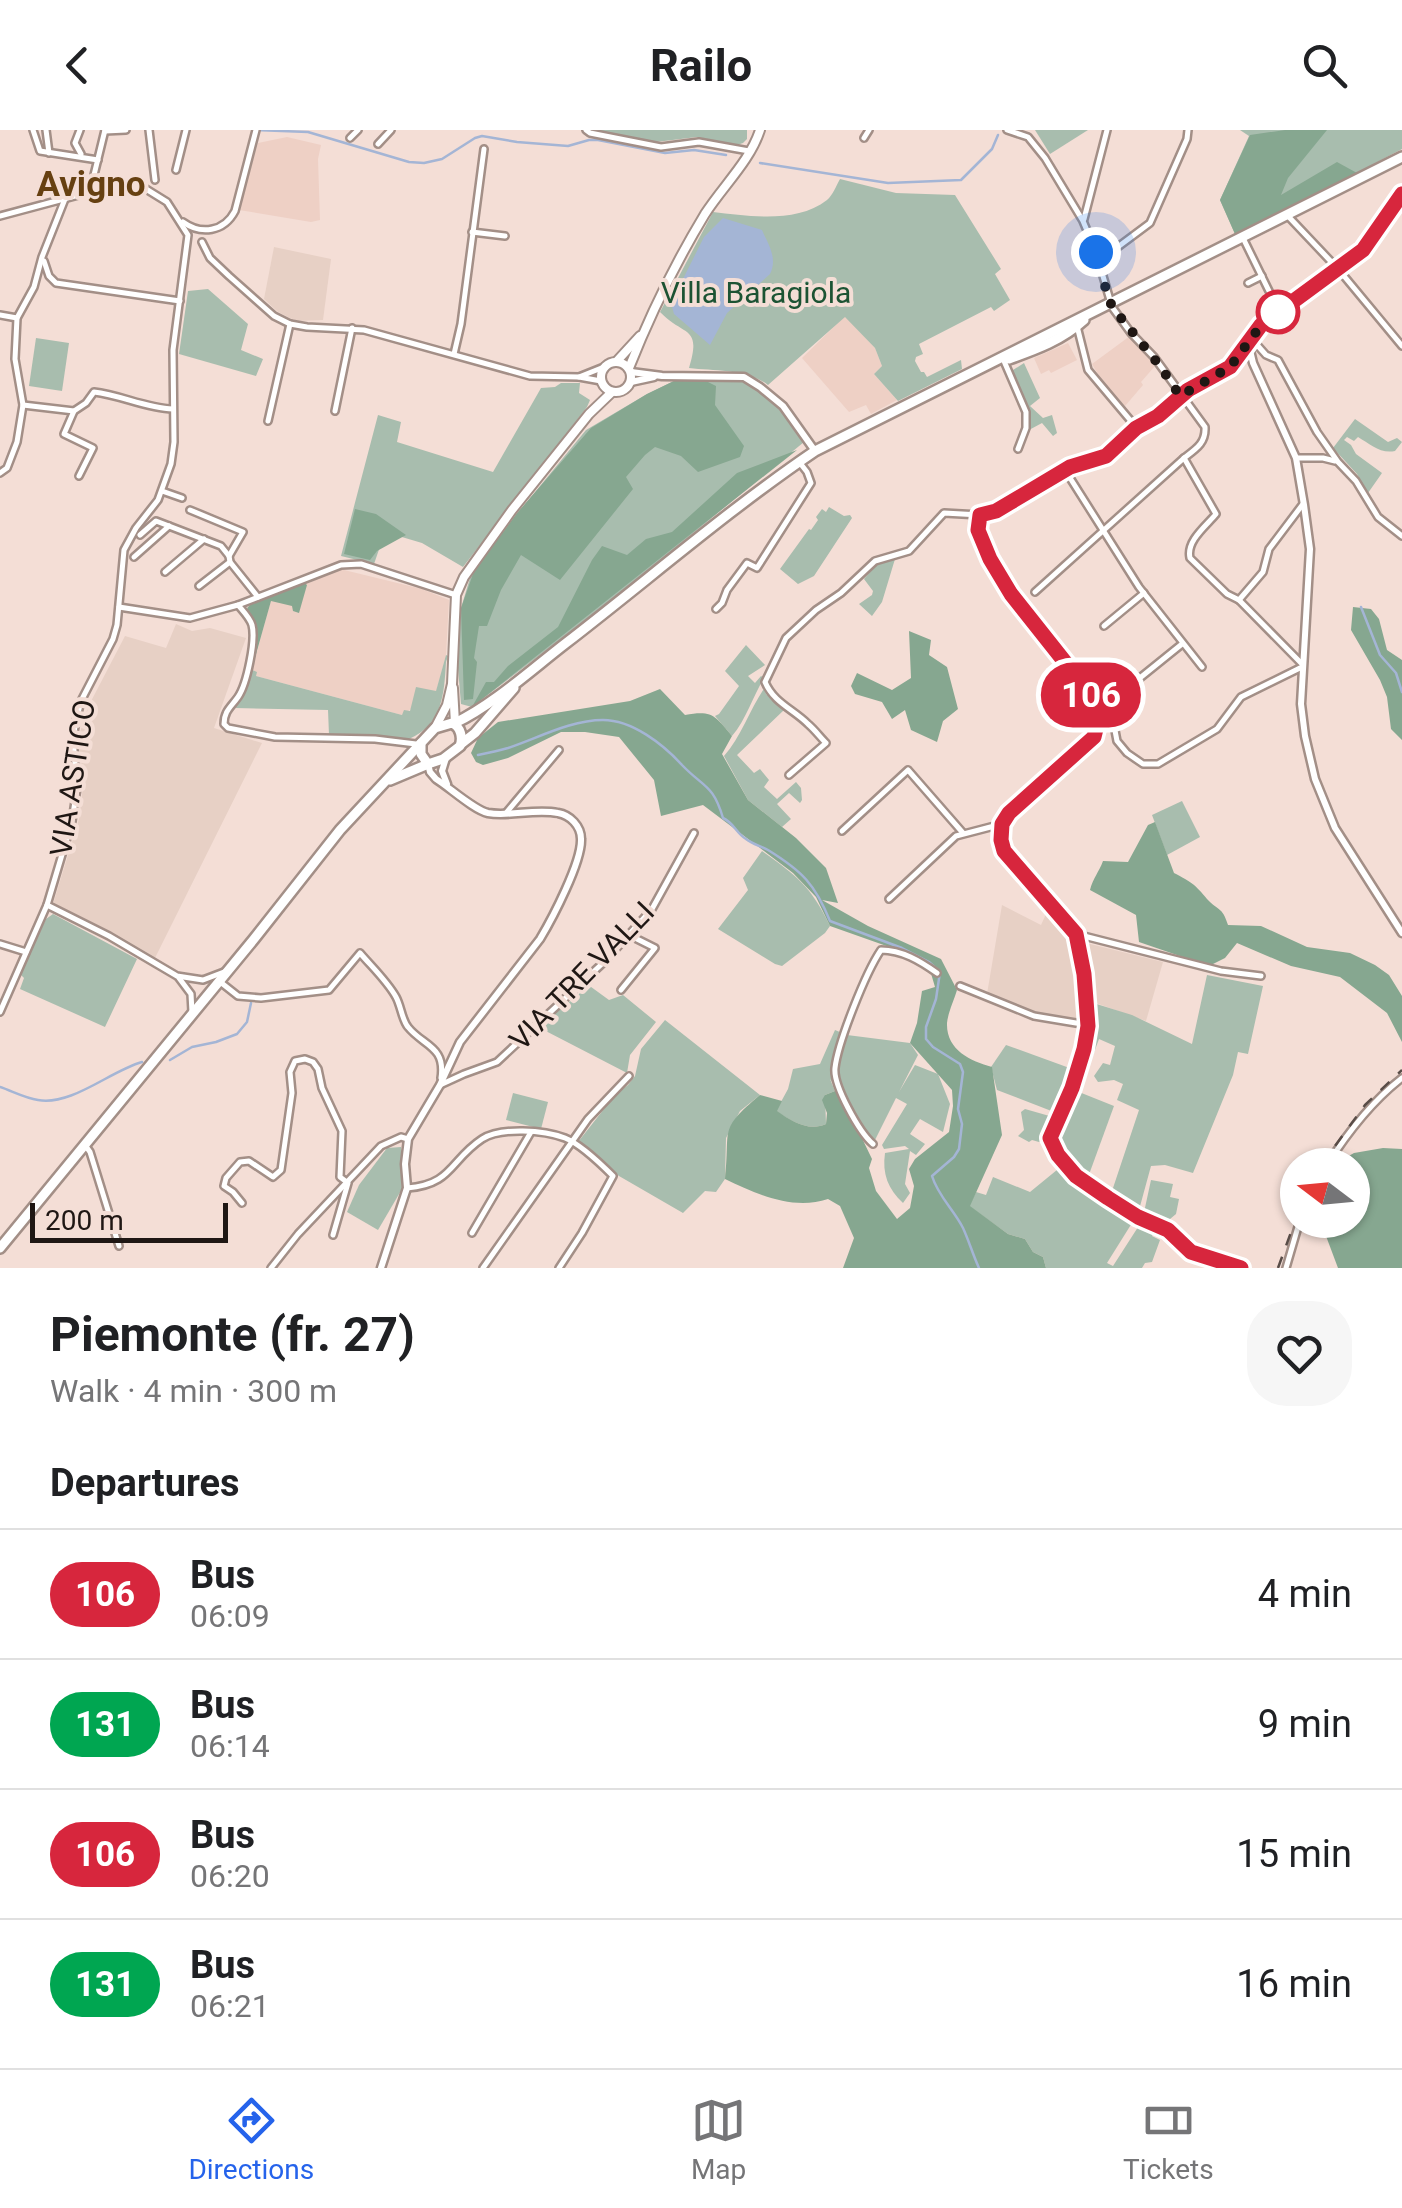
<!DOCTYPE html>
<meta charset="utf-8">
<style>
:root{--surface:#fff;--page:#f6f6f6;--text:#202124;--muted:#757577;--line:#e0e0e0;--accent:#2563eb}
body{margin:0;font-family:Roboto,sans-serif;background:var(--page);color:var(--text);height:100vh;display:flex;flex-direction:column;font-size:38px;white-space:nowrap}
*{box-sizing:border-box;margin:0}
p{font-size:32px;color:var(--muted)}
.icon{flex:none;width:55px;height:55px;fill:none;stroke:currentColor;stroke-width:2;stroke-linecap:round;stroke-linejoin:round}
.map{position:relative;height:1138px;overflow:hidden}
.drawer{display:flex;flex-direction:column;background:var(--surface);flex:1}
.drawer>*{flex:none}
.badge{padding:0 20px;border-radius:32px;font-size:35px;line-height:65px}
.needle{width:65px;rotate:286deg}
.tools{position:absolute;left:1280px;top:1018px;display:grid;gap:20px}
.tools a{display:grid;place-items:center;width:90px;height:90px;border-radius:50%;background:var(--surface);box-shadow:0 2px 8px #0004;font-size:50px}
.scale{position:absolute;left:30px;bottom:25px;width:198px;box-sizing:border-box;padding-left:10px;border:5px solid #1f1714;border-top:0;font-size:28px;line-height:35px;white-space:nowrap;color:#1f1714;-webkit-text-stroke:8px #f4ded6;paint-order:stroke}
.you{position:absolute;width:50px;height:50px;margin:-25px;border:8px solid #fff;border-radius:50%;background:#1a73e8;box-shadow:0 0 0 15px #1a73e833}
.map>.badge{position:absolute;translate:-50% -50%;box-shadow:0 0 0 5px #fff}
h2{padding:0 50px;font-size:38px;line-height:90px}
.round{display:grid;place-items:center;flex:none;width:105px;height:105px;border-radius:40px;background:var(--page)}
.head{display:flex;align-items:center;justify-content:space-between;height:170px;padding:0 50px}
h1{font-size:48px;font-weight:700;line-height:75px}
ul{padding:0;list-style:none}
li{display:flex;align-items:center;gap:30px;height:130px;padding:0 50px;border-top:2px solid var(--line)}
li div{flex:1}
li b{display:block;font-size:38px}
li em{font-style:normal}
li .badge{min-width:110px;font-weight:700;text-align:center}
header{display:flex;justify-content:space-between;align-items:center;height:130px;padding:0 50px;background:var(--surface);font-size:45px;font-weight:700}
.tab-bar{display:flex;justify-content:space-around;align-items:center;height:140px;border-top:2px solid var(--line);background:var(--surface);font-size:28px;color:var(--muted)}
.tab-bar a{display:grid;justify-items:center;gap:5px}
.tab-bar .current{color:var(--accent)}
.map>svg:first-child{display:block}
.built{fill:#eed0c5}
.industrial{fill:#e7d0c5}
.green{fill:#a8bdae}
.forest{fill:#86a790}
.water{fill:#a4b5d5}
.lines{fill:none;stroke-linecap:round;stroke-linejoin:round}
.stream{stroke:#a4b5d5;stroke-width:2.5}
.minor-casing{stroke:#a38f87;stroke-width:10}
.tertiary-casing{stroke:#a38f87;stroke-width:11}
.secondary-casing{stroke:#a38f87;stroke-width:12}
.primary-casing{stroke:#a38f87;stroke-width:14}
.minor{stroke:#fff;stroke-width:5}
.tertiary{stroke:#fff;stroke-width:6}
.secondary{stroke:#fff;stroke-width:8}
.primary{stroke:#fff;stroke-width:9}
.rail{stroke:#594d48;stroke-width:2.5;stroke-dasharray:12 12;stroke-linecap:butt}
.line-casing{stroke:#fff;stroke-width:22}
.line{stroke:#d7263d;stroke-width:15}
.walk{stroke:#1f1714;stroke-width:10;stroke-dasharray:0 18}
.stop-dot{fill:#fff;stroke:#d7263d;stroke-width:5}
.labels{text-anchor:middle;stroke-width:8;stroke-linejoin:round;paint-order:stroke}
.park-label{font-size:30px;fill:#1c5333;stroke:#f4ded6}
.street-label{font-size:30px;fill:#1f1714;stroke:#f4ded6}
.quarter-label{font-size:35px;font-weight:bold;fill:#664011;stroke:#f4ded6}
</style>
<header><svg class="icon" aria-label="back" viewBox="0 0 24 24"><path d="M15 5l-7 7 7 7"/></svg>Railo<svg class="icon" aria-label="search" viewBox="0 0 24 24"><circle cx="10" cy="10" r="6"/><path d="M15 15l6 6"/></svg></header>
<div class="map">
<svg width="1402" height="1138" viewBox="0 0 1402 1138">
<rect width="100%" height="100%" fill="#f4ded6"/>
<g class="built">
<polygon points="287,7 321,15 318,29 320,90 311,92 239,80 258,13"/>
<polygon points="845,186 875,218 882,236 874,244 897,270 871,284 866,275 849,282 802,228"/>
<polygon points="1130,206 1155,236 1141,252 1143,255 1125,276 1102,251 1092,234"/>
<polygon points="1068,213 1077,230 1051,243 1049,240 1041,244 1034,228"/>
<polygon points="340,439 422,459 449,470 446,525 436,562 402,585 256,546 252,540 271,470"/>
</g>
<g class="industrial">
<polygon points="274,117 331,129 323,190 296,191 278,182 264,169"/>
<polygon points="176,494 192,501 210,498 246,508 214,598 262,613 155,828 53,774 79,689 83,656 76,615 88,577 125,506 166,518"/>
<polygon points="1002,775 1041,795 1047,782 1053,783 1082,812 1163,832 1146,891 1093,872 1084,872 1085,889 1058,889 1037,884 987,864"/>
</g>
<g class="green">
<polygon points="594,0 747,0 747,9 743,13 737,15 697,7 656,12"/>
<polygon points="1035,0 1088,0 1050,24"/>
<polygon points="1240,0 1402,0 1402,19 1239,105 1235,104 1220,70 1249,6"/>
<path d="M840,49L896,63L955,65L1001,139L995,144L1010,170L994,181L991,177L919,214L923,224L916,227L915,231L921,242H924L927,247L961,230L962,239L898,271L874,244L882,236L875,218L845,187L768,255C747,239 715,241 689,238C702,195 684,207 660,182L713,82C749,86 796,94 827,70C833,65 836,56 840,49Z"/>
<polygon points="208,159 248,194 241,220 263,229 256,246 179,224 188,161"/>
<polygon points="36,208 69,213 62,261 29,256"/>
<polygon points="1024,233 1040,268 1030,276 1043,288 1052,285 1057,303 1053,306 1042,293 1029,300 1031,289 1010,242"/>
<path d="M676,250C696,250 722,246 741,251C769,257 790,290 804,312L617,466L472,577L461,574L458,538L459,503L461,478L470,448L517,384L586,300L647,264Z"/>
<polygon points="561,253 580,253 579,263 590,270 587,277 463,437 422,413 385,402 374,434 341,426 378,285 401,292 397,312 493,342 541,258 555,257"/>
<path d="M1355,289L1388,312L1397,308L1402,312L1395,321C1380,324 1370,314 1358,307L1354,311L1347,307L1344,310L1351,315L1356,324L1382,343L1368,363L1357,344L1333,318Z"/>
<polygon points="829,377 844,386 850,385 852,388 814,446 798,454 780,439 809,399 811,400 818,390 816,387 822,379 826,382"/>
<polygon points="895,429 882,472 872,486 859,474 872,465 873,461 864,449 877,434"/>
<path d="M746,515L765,535L748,546L755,553L761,546L764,548C753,566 746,590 732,606L715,586L719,584L739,556L725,541Z"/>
<path d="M446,525L448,526L446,532C444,564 443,594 409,609L329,605L328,580L235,578L247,558L252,540L257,542L256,546L402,585L404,580L410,581L416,557L436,561Z"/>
<path d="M765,557L766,564L784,580L737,625L754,643L760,639L769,650L764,657L777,669L796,652L801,658L802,670L800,673L789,663L777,674L791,689L782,697L748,670L724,626C741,607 750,579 765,557Z"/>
<polygon points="1182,671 1200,707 1167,725 1152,685"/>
<path d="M762,721C797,746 811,756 830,796L825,803L782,836L775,834L718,799L748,760L743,748Z"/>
<polygon points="53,784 137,829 105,897 20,859 24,848 20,844 46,789"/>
<polygon points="1207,845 1263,856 1248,924 1238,922 1233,945 1193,1043 1165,1035 1151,1036 1139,1080 1134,1082 1110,1067 1139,980 1117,970 1123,954 1114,950 1098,952 1094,946 1103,933 1110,935 1115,916 1099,909 1092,928 1086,925 1091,908 1094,910 1095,906 1091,901 1090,872 1132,885 1192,914"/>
<polygon points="587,854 609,870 623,865 656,892 630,925 627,943 538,897 580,863"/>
<polygon points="665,890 760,965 740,981 726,1008 725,1049 716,1062 705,1061 683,1083 619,1046 578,1012 615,965 628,955 635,946 641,919"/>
<path d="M835,900L847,905L910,913L918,925L899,962L915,935L938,944L950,974L943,1002L920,989L910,1004L925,1014L916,1025L910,1021L905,1054L910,1063L903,1073C888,1059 882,1044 885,1023L909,1019L905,1016L884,1019L882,1015L907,974L896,968L873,1014L830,949L835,961L825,965L826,994C809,1002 791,991 776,981L788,959L793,939L820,934Z"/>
<polygon points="1006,915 1075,940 1076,943 1059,982 1054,982 997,960 991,937"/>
<path d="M1074,960L1114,976L1087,1050C1071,1040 1061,1025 1054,1007Z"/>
<polygon points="513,963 548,972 541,999 506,990"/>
<polygon points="1025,979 1053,987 1054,993 1049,1004 1039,1012 1032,1010 1029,1012 1018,1006 1024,1000 1021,982"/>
<polygon points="401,1017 402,1059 378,1100 347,1082 359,1055 387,1018"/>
<polygon points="1063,1035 1076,1052 1129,1086 1132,1093 1107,1133 1113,1136 1140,1094 1155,1099 1152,1106 1160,1110 1152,1132 1145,1133 1142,1138 1046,1138 1043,1127 1033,1122 1025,1109 1008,1104 969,1076 976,1062 986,1065 993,1047 1030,1062"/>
<polygon points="1151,1050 1173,1054 1170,1067 1179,1069 1176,1084 1164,1094 1143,1087"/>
</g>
<g class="forest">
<polygon points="1285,0 1327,0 1288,48 1281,65 1337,32 1357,43 1239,105 1235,104 1220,70 1250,5"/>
<polygon points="676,250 704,250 716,256 715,275 744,316 740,327 698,342 681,326 655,317 645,325 626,347 633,359 560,450 521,425 501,460 487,496 479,496 474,528 477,532 473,569 464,570 461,478 474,441 517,383 591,298 647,264"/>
<polygon points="797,320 472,577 486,552 494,552 508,536 558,497 592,430 602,416 627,425 646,409 672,402 737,343"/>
<polygon points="355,379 376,384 406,405 377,421 370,430 344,424"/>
<path d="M304,452L307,455L299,483L293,481L292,476L271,471L253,535C252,526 255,520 256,510C257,498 252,489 247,478L250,475Z"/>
<polygon points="1353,477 1371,479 1379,489 1387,520 1402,530 1402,610 1391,599 1387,567 1380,550 1351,500"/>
<polygon points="909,501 931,510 929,525 947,537 958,579 943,591 937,612 911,600 905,580 892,589 882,572 855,564 851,556 857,543 892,560 911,548"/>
<path d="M660,559L685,585C713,580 715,586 732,606L722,624L748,670L796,708L826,738L838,773L822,770L868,796L941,829L957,860C954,870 948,883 947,893C946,920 970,931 992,937L1002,1005L970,1076L1008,1104L1025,1109L1033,1122L1043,1127L1046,1138H843L854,1108L840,1076L828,1069C793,1081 756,1064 725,1049C731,998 717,1001 760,965L782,971L777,981C791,991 809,1002 826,994L827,983L822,970L825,965L835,961L845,973L872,1029L869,1038L876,1061L897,1089L910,1078L914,1056L909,1039L915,1029L949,1002L953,976L952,960L910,913L917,893L922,861L935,857L930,840L912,825L830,796L816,767L793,743L703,675L661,686L654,650L619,607L585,602H561L508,628L483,635L476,632L471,623L478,608L498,592L630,571Z"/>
<path d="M1155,692L1174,743C1191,752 1195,754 1207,769C1218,781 1222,776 1228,795L1261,796L1307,817L1350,823L1375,835L1389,845L1402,866V912L1387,883L1340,847L1291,836L1237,813L1225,828L1209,836L1139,812L1136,785L1090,760C1093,748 1099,742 1103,731L1128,732L1148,695Z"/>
<polygon points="1383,1018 1402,1019 1402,1138 1338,1138 1320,1090 1352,1090 1352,1035 1333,1035 1354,1023"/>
</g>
<path class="water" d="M723,88L762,100C768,114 778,128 770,144L727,183L710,215L674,184L671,173L704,107Z"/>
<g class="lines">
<g class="stream">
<polyline points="255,0 308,2 409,32 424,33 442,29 475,8 482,6 517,12 568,16 589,10 598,10 665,23 694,20 726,25"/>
<polyline points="760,33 888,53 961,50 992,19 998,5"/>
<polyline points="1361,477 1380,525 1396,543 1402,562"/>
<path d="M478,625C488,623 498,621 508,618C538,608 571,590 603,590C632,590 663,614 682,635C704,658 713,654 723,688C734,693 736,703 746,709C752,714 761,716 768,720C802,741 815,754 830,791L902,818L929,832L940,842L936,869L926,897V909L933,917L960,934L963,942L958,979L962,994L959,1019L954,1027L932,1046C938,1066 954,1080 963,1098C969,1111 973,1125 979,1138"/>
<polyline points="170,930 192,917 216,912 237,904 247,892 251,873"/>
<path d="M0,957C12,961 25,968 38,970C72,976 110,941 142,932"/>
</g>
<g class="minor-casing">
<g id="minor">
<polyline points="33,0 40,21 98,30"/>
<polyline points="46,0 49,23"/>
<polyline points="80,0 75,13 81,24"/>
<polyline points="149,0 155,50"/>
<polyline points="586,0 590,3 661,17 699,12 749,21"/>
<path d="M1007,0L1028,7L1045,28L1083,91L1096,122L1112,177L1131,203L1154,227L1205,297C1206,313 1196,319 1184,328L1216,384C1206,396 1186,411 1190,428L1227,464L1239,470L1263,442L1269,419L1303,374"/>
<polyline points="105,1 126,0"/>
<polyline points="350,8 358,0"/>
<polyline points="864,8 869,0"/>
<polyline points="378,14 391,0"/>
<polyline points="176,40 186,0"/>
<polyline points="94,60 94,45 105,0"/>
<polyline points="1287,85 1339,140 1402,216"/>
<polyline points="0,86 101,59 127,55 146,59 167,72 188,105 173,220 174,312 171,334 158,370 136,398 124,420 117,495 113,509 81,571 76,591 73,608 77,658 72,691 47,775 0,882"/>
<polyline points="1084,89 1107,0"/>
<path d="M183,92C201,105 224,102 235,81L256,0"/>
<polyline points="472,102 505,106"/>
<polyline points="1243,108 1269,161"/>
<polyline points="202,112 210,128 229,146 274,186 290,194 307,197 364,200 530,246 579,247 601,251"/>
<polyline points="44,131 49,146 56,153 180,171"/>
<polyline points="1099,131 1150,93 1187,9 1188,0"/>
<polyline points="1248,153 1262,146"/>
<polyline points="0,185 17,188"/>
<polyline points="1077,196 1088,240 1136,297"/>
<polyline points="1248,211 1258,216 1266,225 1278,230 1317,302 1338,332 1356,351 1378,387 1402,406"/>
<polyline points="454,224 461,194 484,19"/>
<polyline points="1004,231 1026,282 1026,298 1018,319"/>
<polyline points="579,247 604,237"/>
<polyline points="1180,266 1158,286 1136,297 1106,326 1070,337 996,381 980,385 978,400 990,429 1011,464 1095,570 1099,587 1094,607 1009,683 1002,694 1001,710 1005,721 1076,804 1084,844 1088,895 1085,919 1072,958 1050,1007 1058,1025 1076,1046 1108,1068 1138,1087 1168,1100 1191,1122 1241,1138"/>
<polyline points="23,275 74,281"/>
<polyline points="335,281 352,198"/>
<polyline points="268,291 290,194"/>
<polyline points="1296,328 1323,328 1335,331"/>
<polyline points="1065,340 1139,457 1202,537"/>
<polyline points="0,343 7,338 17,312 23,275 15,229 17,188 34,157 42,127 65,69"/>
<path d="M79,346L93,318L64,304L74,281L86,273L94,262C121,265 145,278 173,279"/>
<polyline points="162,361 182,368"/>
<polyline points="190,380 243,402 229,426"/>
<polyline points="140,405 156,391 221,416 229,426 230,432 258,467"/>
<polyline points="134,427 169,396"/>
<polyline points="165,442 204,409"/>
<polyline points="199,456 230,432"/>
<polyline points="1035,462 1184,328"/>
<polyline points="1239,470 1302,534"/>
<polyline points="238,475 341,435 361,434 456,465"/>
<path d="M119,477L190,488L238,475C243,481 250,488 252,495C256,510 247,554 238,567C231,577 224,581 224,594L228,598L275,607L375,609L416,614"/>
<polyline points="716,479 722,473 727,460 747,433 757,438 811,353 807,342 800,333"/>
<polyline points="1104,496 1144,463"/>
<polyline points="1125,560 1182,514"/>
<polyline points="1100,587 1113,590 1117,611 1127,623 1143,634 1158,634 1217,599 1241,567 1302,537"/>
<path d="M789,645L826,613C820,607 815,600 808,594C793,579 774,573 765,552L786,508L816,480L841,463L875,431L909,421L944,383L980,385"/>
<polyline points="506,683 559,620"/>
<polyline points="842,701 908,640 963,703"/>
<polyline points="889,769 956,706 1002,694"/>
<polyline points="47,775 109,806 177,846 203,850 224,842"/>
<polyline points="1076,804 1221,841 1261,846"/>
<polyline points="0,814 26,822"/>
<polyline points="179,848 191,864 192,882"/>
<path d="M219,851L238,866L261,868L329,860L360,823C372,837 387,851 396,867C401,876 402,890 408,897C423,916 446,916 441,948"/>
<polyline points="960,856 1034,886 1088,895"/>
<polyline points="621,860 655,818 627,804"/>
<polyline points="440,955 464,944 497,932 605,831 652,779 694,703"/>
<path d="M873,1014C859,1002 833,955 835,938C838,912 866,842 881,820C902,820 920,831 937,843"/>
<polyline points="85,1015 90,1022 119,1116"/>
<path d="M1327,1035C1348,1002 1371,972 1402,948"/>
<path d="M407,1058C452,1055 450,1030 482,1009C501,997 544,1000 565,1008C580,1014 602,1035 613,1046L582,1103L559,1138"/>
<polyline points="242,1073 233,1062 224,1056 226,1048 240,1032 249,1031 273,1047 281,1040 292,963 290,942 295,931 305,929 313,932 318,939 322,958 342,1001 340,1047 348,1053 333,1105"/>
<polyline points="472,1103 531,1002"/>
<polyline points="271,1138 298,1104 381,1016 401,1007 408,1009"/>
<polyline points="483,1138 588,989 629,946"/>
<polyline points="1286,1138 1300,1090"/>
</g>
</g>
<g class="tertiary-casing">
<g id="tertiary">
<polyline points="1248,212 1253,233 1296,328 1304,375 1310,419 1301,574 1305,606 1315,649 1335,698 1402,803"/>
<polyline points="631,242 662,246 744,247 760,257 783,276 815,321"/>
<polyline points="631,252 654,247"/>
<polyline points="1180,266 1230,237 1261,195 1363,120 1402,64"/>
<polyline points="446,628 442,641 447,654"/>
<path d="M381,1138L407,1058L405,1034L408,1009L440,955L460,912L540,809C552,789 582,732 581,709C581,696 570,685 558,683C535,678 510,687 488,683C474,680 449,657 436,649L430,642L428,634"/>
</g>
</g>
<g class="secondary-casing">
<g id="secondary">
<polyline points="617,231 640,206"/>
<circle cx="616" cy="247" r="15"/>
<path d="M629,238C650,185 676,132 705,84C723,56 750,31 760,0"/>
<polyline points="453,558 455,593"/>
<polyline points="435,598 447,575 452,554 456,465 464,447 512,380 589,284 612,262"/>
</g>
</g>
<g class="primary-casing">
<g id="primary">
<path d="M1009,229C1037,219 1062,210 1084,190"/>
<path d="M452,593C461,597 463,608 460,616L443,629L428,634L421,624V613L435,598Z"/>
<path d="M455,593C494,574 531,540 566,513C649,449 728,380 815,321L1402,27"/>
<polyline points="461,614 475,603 514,558"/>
<polyline points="390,650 428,634"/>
<polyline points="0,1118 254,809 340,700 421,613"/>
</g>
</g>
<use href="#minor" class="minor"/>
<use href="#tertiary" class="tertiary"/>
<use href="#secondary" class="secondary"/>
<use href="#primary" class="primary"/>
<g class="rail">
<polyline points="1321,1035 1365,975 1402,940"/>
<polyline points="1278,1138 1298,1083"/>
</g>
</g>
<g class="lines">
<g class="line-casing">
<polyline id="line" points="1241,1138 1191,1122 1168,1100 1138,1087 1108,1068 1076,1046 1058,1025 1050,1008 1072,958 1084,919 1088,896 1084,844 1076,804 1004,721 1001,710 1002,694 1009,683 1094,607 1099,587 1095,570 1011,464 990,429 978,400 980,385 996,381 1070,337 1106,326 1136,298 1158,286 1188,260 1230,237 1261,195 1363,120 1402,64"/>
</g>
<use href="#line" class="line"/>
<polyline class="walk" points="1096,122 1100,141 1112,177 1160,236 1180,266 1230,237 1256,202 1278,182"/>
</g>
<circle class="stop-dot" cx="1278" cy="182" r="20"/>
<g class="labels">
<g class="park-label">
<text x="756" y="173">Villa Baragiola</text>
</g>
<g class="street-label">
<text transform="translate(73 648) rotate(-81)" y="10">VIA ASTICO</text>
<text transform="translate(582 846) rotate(-46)" y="10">VIA TRE VALLI</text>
</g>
<g class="quarter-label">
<text x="91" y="66">Avigno</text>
</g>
</g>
</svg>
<div class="tools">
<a><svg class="needle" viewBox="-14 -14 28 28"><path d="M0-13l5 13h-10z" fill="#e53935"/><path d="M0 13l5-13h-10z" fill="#757577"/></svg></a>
</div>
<div class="scale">200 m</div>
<div class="you" style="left:1096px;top:122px"></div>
<b class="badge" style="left:1091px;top:565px;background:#d7263d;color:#fff">106</b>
</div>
<section class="drawer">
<div class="head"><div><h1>Piemonte (fr. 27)</h1><p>Walk · 4 min · 300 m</p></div><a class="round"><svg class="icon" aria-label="heart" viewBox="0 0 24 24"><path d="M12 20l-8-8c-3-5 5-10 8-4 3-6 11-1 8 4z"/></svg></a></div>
<h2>Departures</h2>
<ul>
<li><span class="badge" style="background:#d7263d;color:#fff">106</span><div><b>Bus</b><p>06:09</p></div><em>4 min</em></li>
<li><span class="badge" style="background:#00a651;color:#fff">131</span><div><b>Bus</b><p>06:14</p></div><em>9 min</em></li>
<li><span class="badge" style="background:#d7263d;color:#fff">106</span><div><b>Bus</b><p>06:20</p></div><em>15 min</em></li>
<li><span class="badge" style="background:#00a651;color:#fff">131</span><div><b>Bus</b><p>06:21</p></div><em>16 min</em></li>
</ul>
</section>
<nav class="tab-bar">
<a class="current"><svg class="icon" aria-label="directions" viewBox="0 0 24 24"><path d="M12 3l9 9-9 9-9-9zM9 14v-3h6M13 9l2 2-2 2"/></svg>Directions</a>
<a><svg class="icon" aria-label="map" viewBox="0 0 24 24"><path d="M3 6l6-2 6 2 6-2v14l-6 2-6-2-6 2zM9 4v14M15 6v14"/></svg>Map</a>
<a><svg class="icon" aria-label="tickets" viewBox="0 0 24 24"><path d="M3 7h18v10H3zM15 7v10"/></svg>Tickets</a>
</nav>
